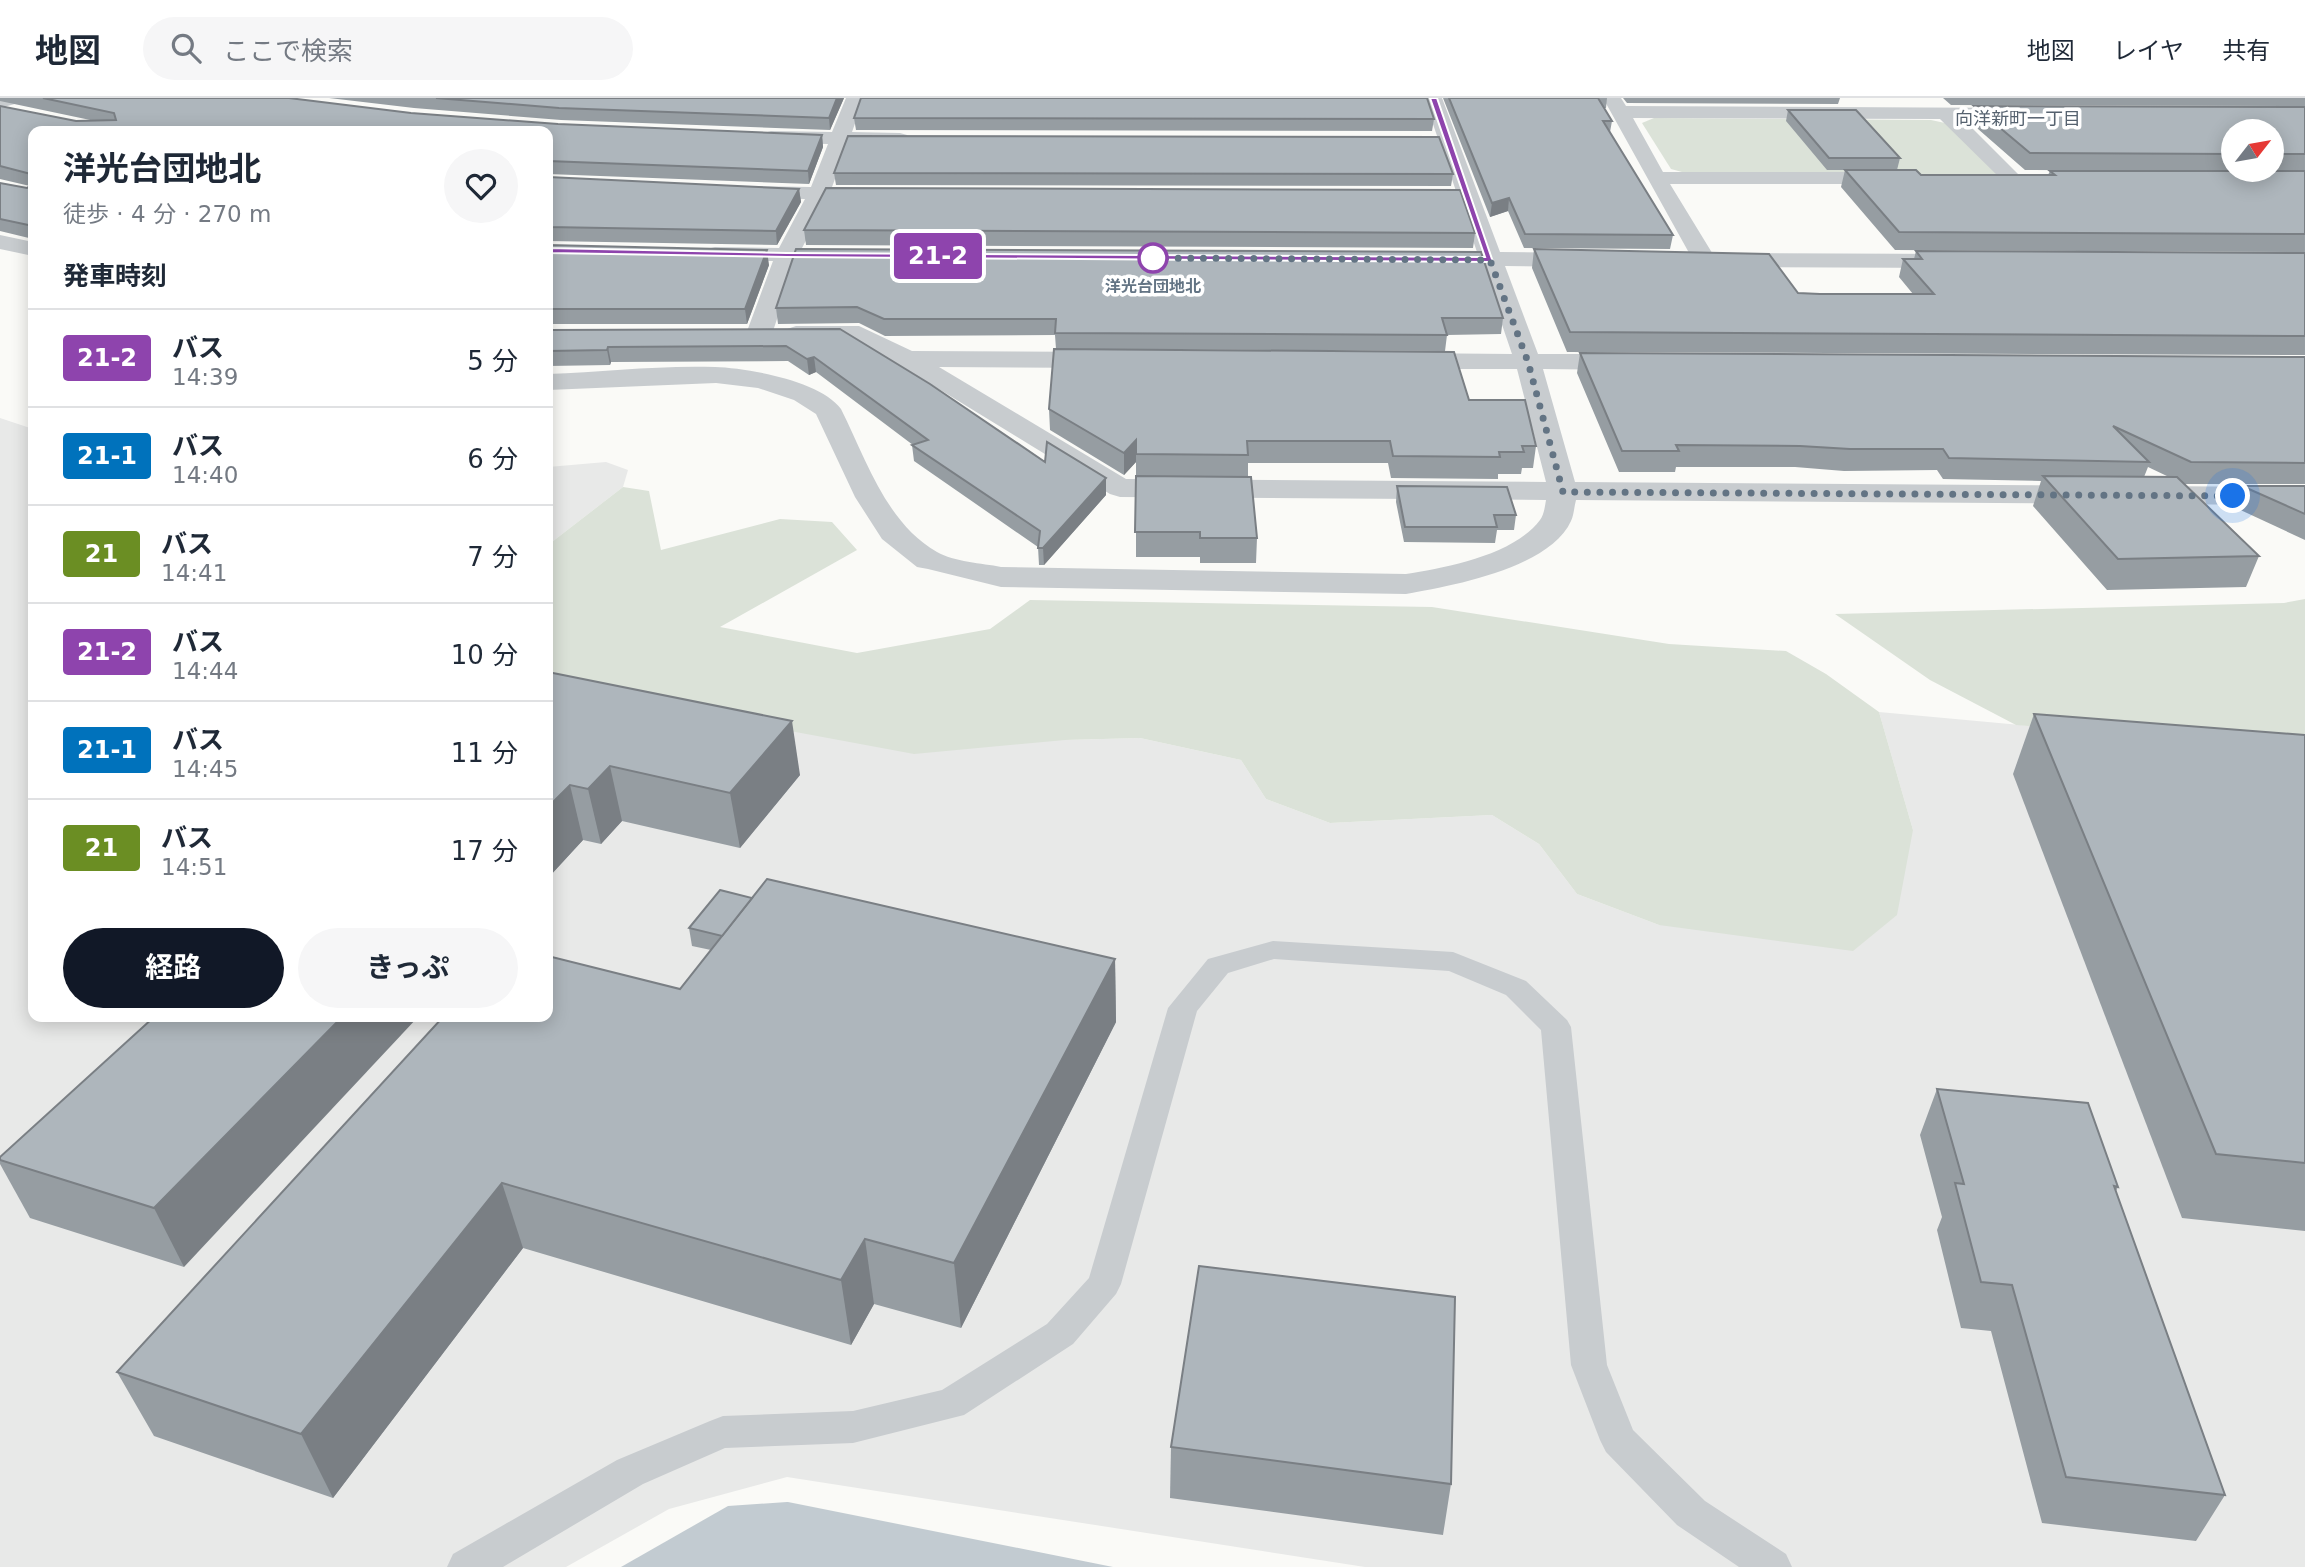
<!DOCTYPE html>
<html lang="ja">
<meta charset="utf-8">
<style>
:root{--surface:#fff;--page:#f6f6f7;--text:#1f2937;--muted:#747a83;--line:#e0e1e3;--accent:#111827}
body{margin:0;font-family:"DejaVu Sans","Noto Sans JP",sans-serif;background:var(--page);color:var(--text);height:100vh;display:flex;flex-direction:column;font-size:26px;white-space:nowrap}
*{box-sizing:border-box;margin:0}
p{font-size:23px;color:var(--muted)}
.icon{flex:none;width:38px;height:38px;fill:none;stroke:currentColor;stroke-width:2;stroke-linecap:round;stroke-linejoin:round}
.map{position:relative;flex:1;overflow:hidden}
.drawer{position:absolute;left:28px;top:28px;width:525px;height:896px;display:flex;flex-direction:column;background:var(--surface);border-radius:14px;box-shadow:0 4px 18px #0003}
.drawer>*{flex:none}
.badge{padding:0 14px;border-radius:5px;font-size:24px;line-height:46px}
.needle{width:46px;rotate:59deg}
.buttons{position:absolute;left:2221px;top:21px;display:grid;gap:14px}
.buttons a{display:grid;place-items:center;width:63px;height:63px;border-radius:50%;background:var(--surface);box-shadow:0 4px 18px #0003;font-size:35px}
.you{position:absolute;width:35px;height:35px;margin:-18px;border:5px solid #fff;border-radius:50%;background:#1a73e8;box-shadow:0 0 0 10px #1a73e833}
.map>.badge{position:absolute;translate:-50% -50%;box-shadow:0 0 0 4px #fff}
h2{padding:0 35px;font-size:26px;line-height:63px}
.round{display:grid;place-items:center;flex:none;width:74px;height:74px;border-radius:37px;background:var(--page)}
.head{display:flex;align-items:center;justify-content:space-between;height:119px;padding:0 35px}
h1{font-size:33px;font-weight:700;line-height:52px}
.cta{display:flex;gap:14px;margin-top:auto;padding:14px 35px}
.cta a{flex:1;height:80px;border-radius:42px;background:var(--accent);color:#fff;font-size:28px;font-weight:700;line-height:80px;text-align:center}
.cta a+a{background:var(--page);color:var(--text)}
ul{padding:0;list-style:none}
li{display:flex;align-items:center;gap:21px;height:98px;padding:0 35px;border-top:2px solid var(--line)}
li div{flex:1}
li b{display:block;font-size:26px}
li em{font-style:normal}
li .badge{min-width:77px;font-weight:700;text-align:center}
header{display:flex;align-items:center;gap:42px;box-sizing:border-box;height:98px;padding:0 35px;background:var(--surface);border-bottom:2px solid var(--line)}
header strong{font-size:33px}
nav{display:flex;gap:38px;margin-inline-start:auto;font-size:24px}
.search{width:490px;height:63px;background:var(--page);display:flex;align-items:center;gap:18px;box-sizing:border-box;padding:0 24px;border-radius:38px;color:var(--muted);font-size:26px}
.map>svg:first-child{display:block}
.built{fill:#e8e9e8}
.green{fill:#dbe2d8}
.water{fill:#c2cbd1}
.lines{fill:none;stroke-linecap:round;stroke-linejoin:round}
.service{fill:#c8cccf;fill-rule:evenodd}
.minor{fill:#c8cccf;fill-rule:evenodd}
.wall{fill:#969da2;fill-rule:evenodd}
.shaded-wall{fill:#7a7f84}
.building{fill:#aeb6bc;stroke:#7a7f84;stroke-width:2}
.line{fill:#8e44ad;stroke:#fff;stroke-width:2}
.walk{stroke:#637484;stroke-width:7;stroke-dasharray:0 12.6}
.stop-dot{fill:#fff;stroke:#8e44ad;stroke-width:3.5}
.labels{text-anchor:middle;stroke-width:7;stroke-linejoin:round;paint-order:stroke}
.far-stop-label{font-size:16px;font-weight:bold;fill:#637484;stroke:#fff}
.far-neighbourhood-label{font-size:18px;fill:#56626f;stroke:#fff}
</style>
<header>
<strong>地図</strong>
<div class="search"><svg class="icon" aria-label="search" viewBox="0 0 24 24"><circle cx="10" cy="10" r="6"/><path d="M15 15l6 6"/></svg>ここで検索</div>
<nav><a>地図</a><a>レイヤ</a><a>共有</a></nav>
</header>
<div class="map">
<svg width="2305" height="1469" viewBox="0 0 2305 1469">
<rect width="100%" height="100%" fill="#fafaf7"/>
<g class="built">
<polygon points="0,320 33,331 33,919 548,919 548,572 635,604 1065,642 1140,640 1241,662 1266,701 1330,725 1492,717 1539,746 1577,796 1659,827 1913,732 1879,614 2305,653 2305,1469 1365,1469 787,1379 669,1411 566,1469 0,1469"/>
<polygon points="606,364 628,372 623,389 548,447 548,369"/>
</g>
<g class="green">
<polygon points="1654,20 1931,22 1945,25 1998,75 1989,78 1693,77 1671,71 1642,25"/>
<polygon points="623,389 649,393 661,452 780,421 832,424 857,452 720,529 857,555 990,531 1030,502 1432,509 1669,546 1786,553 1826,576 1879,614 1913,732 1897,817 1853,853 1659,827 1577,796 1539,746 1492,717 1330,725 1266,701 1241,662 1140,640 1065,642 914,656 635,604 548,572 548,447"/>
<polygon points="2305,501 2305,653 2016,627 1930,582 1835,516 2284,505"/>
</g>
<polygon class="water" points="787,1404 788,1404 1113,1469 621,1469 728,1408"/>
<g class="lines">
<polygon class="service" points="1273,843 1453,854 1526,883 1567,922 1571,929 1607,1267 1633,1332 1705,1403 1786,1456 1792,1469 1739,1469 1677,1427 1606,1354 1600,1342 1571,1267 1541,932 1506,897 1449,873 1274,861 1228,875 1197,913 1121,1186 1116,1196 1073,1246 964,1317 853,1345 725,1350 643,1386 503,1469 447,1469 453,1456 617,1362 710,1323 723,1318 853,1313 942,1292 1047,1226 1089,1180 1168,910 1208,861"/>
<g class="minor">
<polygon points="0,0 24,0 22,4 0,10"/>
<polygon points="846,0 864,0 852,34 900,35 907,37 910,41 907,45 900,47 848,46 832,89 882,91 885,96 882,101 874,102 827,102 802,150 855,152 859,157 855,162 847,164 796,164 772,236 768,241 759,244 750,241 746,236 773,163 715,163 707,161 703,156 707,151 715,149 779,150 805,101 749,100 741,99 738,94 741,89 749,88 811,89 828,46 771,45 764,43 761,39 764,35 771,33 832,34"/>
<path d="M1424,0H1442L1500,154L1585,155L1593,157L1597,162L1593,167L1585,169L1505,168L1538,256H1630L1639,258L1643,264L1639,270L1630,272L1543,271L1575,384L2305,389V407L1576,402C1574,409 1574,417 1571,423C1550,470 1451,488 1406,496L1001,489L928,471L917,469L882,441L855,399L816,316L794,302L758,290L716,285L548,292V276C603,274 660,267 715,269C748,270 821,283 841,311C866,361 886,425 937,454C954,464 982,465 1001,469L1406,476C1446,470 1514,457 1540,422C1544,417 1545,408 1546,402L1120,399L1110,396L898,266L854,244H796L787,241L783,236L787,231L796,228H859L912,253L1105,254L1114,257L1118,262L1114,267L1105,270L939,269L1126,381L1546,384L1517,271H1403L1394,269L1390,263L1394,257L1403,255L1512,256L1482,168L1424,166L1420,161L1424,156L1477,154Z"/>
<path d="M1603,0H1621L1626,8L2025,10L2035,16L2025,22L1963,21L2023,81L2019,85H2005L1940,21L1633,20L1663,74H1897L1904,76L1908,80L1904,84L1897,86H1670L1714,158L1723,155L1956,156L1964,158L1968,163L1964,168L1956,170L1723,169C1713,167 1707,170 1697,167L1693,162Z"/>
<polygon points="0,137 33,144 33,158 0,151"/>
</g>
</g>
<g class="wall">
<polygon points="0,0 289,0 411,15 558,26 822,37 823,49 809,86 548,76 548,33 33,33 33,141 0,133 0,85 27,90 30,88 0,81 0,8 76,23 95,23 0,3"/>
<polygon points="329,0 844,0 830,32 561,22 414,10"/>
<polygon points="1443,0 1607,0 1606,10 1604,10 1612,23 1610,34 1673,137 1670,151 1524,150 1508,113 1490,119"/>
<polygon points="1623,0 1840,0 1838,6 1627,5"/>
<polygon points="1943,0 2305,0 2305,9 2304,8 1951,7"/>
<path d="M1974,8L2305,9V154L1895,152L1841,89L1845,72H1827L1786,23L1788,12L1900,60L1897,72L1921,77H2048L2050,73H2239L2025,72L1970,24ZM2233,33H2272V72H2233Z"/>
<polygon points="854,20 1434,21 1432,33 856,32"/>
<polygon points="834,75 1453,76 1451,88 836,87"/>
<polygon points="548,79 799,91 801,104 777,147 548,143"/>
<polygon points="804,132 1475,135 1473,150 806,147"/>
<polygon points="548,147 769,167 747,226 548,226"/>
<polygon points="796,151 1503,220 1501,236 1447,237 1445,253 1056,251 1055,237 885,238 859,225 778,226 776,210"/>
<polygon points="1534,151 1798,195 1820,196 1913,196 1899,179 1903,161 1914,161 1916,153 2305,155 2305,257 1567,254 1532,170"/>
<polygon points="840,231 1045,364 1106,380 1106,397 1044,467 1039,467 1038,449 914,363 912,347 913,347 816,274 809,277 788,263 611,264 610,267 548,268 548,232"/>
<path d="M1580,255L2305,259V386H2183L2259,458L2246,489L2107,492L2033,408L2041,383L1943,381L1937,372L1844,373L1795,369H1676L1675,374H1619L1577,275ZM2148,369L2169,379H2144Z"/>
<polygon points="1469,302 1536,348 1533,370 1522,370 1521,376 1498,376 1498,381 1391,380 1388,365 1248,365 1248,379 1257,440 1256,465 1200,465 1200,459 1136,459 1136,364 1124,377 1050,332 1049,311"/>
<polygon points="1397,388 1516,417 1514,432 1497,432 1495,445 1404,444 1396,404"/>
<polygon points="2242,388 2305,388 2305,442 2234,409"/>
<polygon points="548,574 800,677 740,750 622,723 601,746 583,742 548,780"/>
<polygon points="2034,616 2305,637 2305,1133 2182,1120 2013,676"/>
<polygon points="752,800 1115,861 1116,924 961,1230 874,1206 851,1247 523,1150 333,1400 154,1338 117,1274 680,891 711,852 692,848 689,830"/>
<polygon points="154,919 184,1169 30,1120 0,1066 0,1059"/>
<polygon points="1937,991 2118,1089 2116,1093 2225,1397 2196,1443 2042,1425 1991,1233 1961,1230 1937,1132 1942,1119 1920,1037"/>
<polygon points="1171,1349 1451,1386 1443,1437 1170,1400"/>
</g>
<g class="shaded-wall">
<polygon points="837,0 844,0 830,32 829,20"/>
<polygon points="822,37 823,49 809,86 808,73"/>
<polygon points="799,91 801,104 777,147 776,133"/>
<polygon points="1509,100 1508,113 1490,119 1492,105"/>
<polygon points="767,152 769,167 747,226 745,211"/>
<polygon points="608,249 611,264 610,267 607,252"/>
<polygon points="814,259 816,274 809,277 807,261"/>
<polygon points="1136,342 1136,364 1124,377 1124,355"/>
<polygon points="1106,380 1106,397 1044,467 1043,450"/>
<polygon points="792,623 800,677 740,750 730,695"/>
<polygon points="610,668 622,723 601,746 588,691"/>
<polygon points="570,687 583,742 548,780 548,709"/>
<polygon points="1115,861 1116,924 961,1230 954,1165"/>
<polygon points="342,919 418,919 184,1169 154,1110"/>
<polygon points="502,1085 523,1150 333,1400 301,1336"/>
<polygon points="865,1141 874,1206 851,1247 841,1182"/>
</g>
<g class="building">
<polygon points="43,0 289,0 411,15 558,26 822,37 808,73 548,63 548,33 33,33 33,128 0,121 0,85 27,90 31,87 31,76 0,68 0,8 76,23 116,22 114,15"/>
<polygon points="436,0 837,0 829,20 559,10"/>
<polygon points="861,0 1427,0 1434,21 854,20"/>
<polygon points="1449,0 1598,0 1612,23 1603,23 1673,137 1525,136 1509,100 1492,105"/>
<polygon points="1974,8 2305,9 2305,56 2272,56 2272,33 2233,33 2233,56 2030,55"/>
<polygon points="1788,12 1856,12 1900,60 1829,60"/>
<polygon points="848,38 1439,39 1453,76 834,75"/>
<polygon points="1845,72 1916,72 1921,77 2055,77 2050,73 2305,73 2305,136 1899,134"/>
<polygon points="548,79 799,91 776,133 548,129"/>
<polygon points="826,90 1460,92 1475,135 804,132"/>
<polygon points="548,147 767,152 745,211 548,211"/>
<polygon points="796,151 1481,154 1503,220 1442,220 1447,237 1055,235 1056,221 884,221 857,209 776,210"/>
<polygon points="1534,151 1769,156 1798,195 1820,196 1934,196 1903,161 1922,161 1916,153 2305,155 2305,238 1570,234"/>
<polygon points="840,231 930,286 1045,364 1047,344 1106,380 1043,450 1038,450 1040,433 912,347 928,342 814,259 807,261 786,248 608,249 607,252 548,253 548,232"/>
<polygon points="1054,251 1454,254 1469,302 1525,302 1536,348 1522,348 1524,354 1499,354 1500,359 1393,358 1390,343 1247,343 1248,357 1136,356 1136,342 1124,355 1049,311"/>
<polygon points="1580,255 2305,259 2305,365 2191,364 2113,328 2149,364 1949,360 1943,351 1850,351 1800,348 1676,347 1679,353 1622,353"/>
<polygon points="1136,378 1251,379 1257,440 1200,440 1200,434 1135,434"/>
<polygon points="2043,378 2177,379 2259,458 2118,461"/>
<polygon points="1397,388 1507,389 1516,417 1494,417 1497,429 1405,429"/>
<polygon points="2242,388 2305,388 2305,416"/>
<polygon points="548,574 792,623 730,695 610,668 588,691 570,687 548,709"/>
<polygon points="2034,616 2305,637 2305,1065 2216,1056"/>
<polygon points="767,781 1115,861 954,1165 865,1141 841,1182 502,1085 301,1336 117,1274 443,919 548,919 548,858 680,891"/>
<polygon points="720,792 752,800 722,838 689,830"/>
<polygon points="154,919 342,919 154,1110 0,1062 0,1059"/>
<polygon points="1937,991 2088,1005 2118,1089 2114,1088 2225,1397 2066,1379 2012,1187 1981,1184 1955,1085 1964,1086"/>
<polygon points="1199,1168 1455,1199 1451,1386 1171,1349"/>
</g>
<polygon class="line" points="1430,0 1437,0 1493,164 787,159 548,155 544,152 548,150 787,155 1485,159"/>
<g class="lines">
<polyline class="walk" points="1153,160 1490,162 1528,264 1563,394 2233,398"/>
</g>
<circle class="stop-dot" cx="1153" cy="160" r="14"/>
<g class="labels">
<g class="far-stop-label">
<text x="1153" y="194">洋光台団地北</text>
</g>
<g class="far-neighbourhood-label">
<text x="2018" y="27">向洋新町一丁目</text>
</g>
</g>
</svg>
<div class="buttons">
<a><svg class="needle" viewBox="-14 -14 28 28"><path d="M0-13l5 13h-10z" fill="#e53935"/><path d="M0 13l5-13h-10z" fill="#747a83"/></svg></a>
</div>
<div class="you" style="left:2233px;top:398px"></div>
<b class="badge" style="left:938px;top:158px;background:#8e44ad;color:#fff">21-2</b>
<section class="drawer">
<div class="head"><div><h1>洋光台団地北</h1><p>徒歩 · 4 分 · 270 m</p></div><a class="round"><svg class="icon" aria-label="heart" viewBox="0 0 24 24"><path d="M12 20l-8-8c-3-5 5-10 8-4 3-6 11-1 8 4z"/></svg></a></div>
<h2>発車時刻</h2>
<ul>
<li><span class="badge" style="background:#8e44ad;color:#fff">21-2</span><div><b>バス</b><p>14:39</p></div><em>5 分</em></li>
<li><span class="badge" style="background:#0072bc;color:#fff">21-1</span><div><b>バス</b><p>14:40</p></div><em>6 分</em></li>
<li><span class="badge" style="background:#6b8e23;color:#fff">21</span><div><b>バス</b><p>14:41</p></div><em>7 分</em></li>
<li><span class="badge" style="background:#8e44ad;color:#fff">21-2</span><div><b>バス</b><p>14:44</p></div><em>10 分</em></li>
<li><span class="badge" style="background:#0072bc;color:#fff">21-1</span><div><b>バス</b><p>14:45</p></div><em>11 分</em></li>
<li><span class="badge" style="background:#6b8e23;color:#fff">21</span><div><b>バス</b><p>14:51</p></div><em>17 分</em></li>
</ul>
<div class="cta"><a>経路</a><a>きっぷ</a></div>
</section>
</div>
